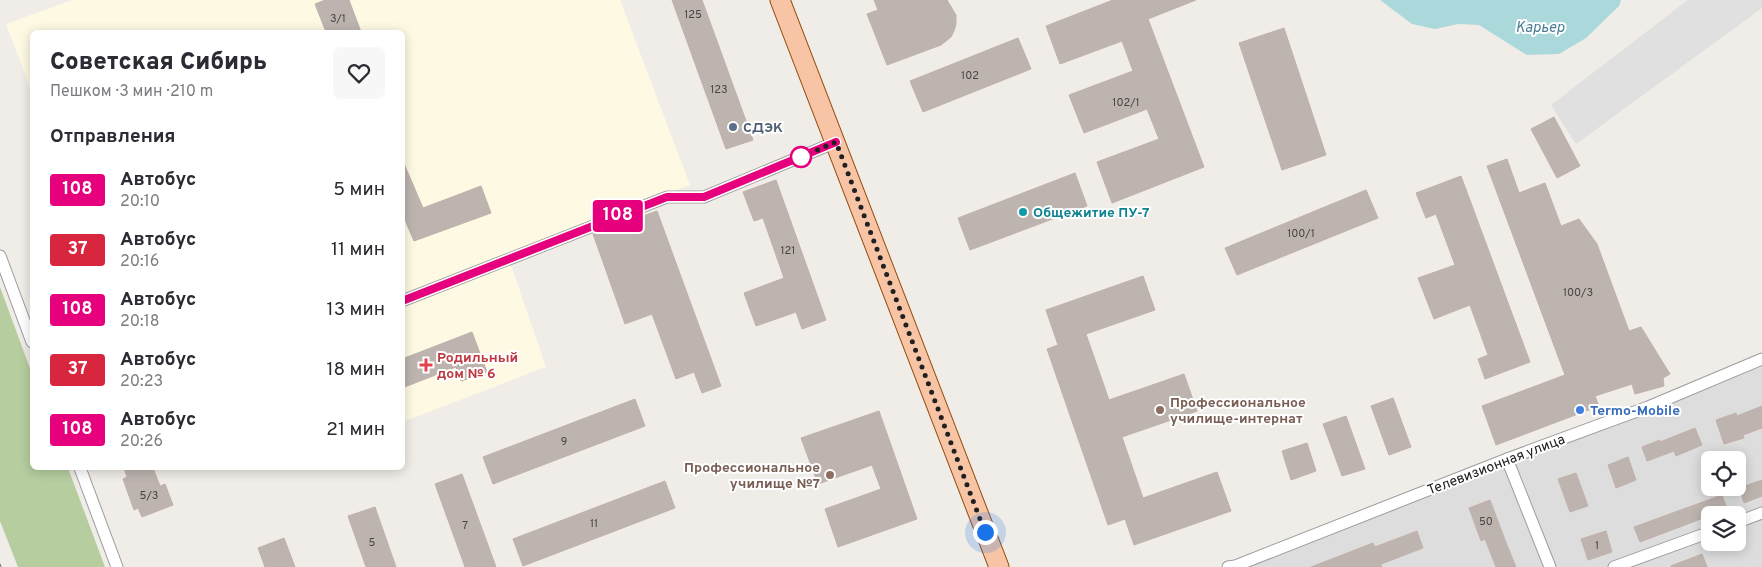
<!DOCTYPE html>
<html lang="ru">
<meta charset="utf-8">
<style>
:root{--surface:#fff;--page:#f7f7f7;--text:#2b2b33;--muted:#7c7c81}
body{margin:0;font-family:Overpass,sans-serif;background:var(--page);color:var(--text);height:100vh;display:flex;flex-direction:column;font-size:19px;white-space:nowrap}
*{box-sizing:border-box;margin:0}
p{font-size:16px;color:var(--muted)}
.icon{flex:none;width:28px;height:28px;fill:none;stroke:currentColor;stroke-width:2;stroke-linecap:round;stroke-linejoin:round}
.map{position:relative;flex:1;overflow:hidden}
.drawer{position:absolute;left:30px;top:30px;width:375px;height:440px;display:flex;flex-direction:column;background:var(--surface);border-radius:8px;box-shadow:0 2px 12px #0003}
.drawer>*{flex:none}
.badge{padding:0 10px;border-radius:4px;font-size:18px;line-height:32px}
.tools{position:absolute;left:1701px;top:451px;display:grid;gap:10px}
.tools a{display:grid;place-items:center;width:45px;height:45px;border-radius:8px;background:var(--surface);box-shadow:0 2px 12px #0003;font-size:25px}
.you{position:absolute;width:25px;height:25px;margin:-12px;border:4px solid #fff;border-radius:50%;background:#1a73e8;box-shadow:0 0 0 8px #1a73e833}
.map>.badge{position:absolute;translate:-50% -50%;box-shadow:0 0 0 2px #fff}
h2{padding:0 20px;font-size:19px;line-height:45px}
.round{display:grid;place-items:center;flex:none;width:52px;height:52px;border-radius:8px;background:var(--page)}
.overview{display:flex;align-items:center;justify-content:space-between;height:85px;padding:0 20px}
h1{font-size:24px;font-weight:800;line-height:38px}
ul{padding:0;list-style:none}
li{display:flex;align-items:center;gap:15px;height:60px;padding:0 20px}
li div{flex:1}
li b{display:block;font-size:19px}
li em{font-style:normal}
li .badge{min-width:55px;font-weight:700;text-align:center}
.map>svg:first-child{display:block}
.residential{fill:#deddde;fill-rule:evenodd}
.education{fill:#fdf9e3}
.forest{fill:#b5cd9f}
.parking{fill:#e0e0e0}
.water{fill:#abd9db}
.building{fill:#bdb4b0;stroke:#c1b0aa}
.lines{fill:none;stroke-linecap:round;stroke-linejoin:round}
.minor-casing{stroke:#9d9d9d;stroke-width:13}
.primary-casing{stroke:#944c09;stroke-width:21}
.minor{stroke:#fff;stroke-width:11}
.primary{stroke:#f7c5a6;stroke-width:19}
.tram{stroke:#6e6e6e;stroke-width:1}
.line-casing{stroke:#fff;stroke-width:11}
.line{stroke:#e6007e;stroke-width:8}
.walk{stroke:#202020;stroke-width:5;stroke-dasharray:0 9}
.service-dot{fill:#5c6f8a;stroke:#fff;stroke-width:2}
.stop-dot{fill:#fff;stroke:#e6007e;stroke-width:2.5}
.culture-dot{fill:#0f9aa8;stroke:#fff;stroke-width:2}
.health-dot{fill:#e0444e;stroke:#fff;stroke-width:2}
.education-dot{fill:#8d6e63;stroke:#fff;stroke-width:2}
.shop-dot{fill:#3f7fe0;stroke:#fff;stroke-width:2}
.labels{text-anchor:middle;stroke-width:4;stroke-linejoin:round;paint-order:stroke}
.number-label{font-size:11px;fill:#474544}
.service-label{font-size:14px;font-weight:bold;fill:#4e5e75;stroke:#fff;text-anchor:start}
.culture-label{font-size:14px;font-weight:bold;fill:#0d838f;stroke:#fff;text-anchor:start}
.health-label{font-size:14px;font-weight:bold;fill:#be3a42;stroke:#fff;text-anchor:start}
.education-label{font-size:14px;font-weight:bold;fill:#785e54;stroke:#fff;text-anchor:start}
.shop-label{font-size:14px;font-weight:bold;fill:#366cbe;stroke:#fff;text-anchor:start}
.street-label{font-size:14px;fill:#202020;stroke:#fff}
.water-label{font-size:15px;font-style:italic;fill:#477c94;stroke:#fff}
</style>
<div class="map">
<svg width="1762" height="567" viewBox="0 0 1762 567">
<rect width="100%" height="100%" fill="#f0ece7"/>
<path class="residential" d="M1762,366V567H1241ZM1710,460H1738V488H1710ZM1710,515H1738V542H1710Z"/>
<polygon class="education" points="72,0 620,0 690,185 508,256 546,367 403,422 402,32 32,32 32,93 6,24"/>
<polygon class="forest" points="0,287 32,374 32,468 68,468 105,567 18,567 0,521"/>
<polygon class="parking" points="1688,0 1762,0 1762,8 1576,144 1551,105"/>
<polygon class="water" points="1380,0 1621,0 1619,6 1586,38 1559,54 1527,55 1479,25 1458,24 1435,29 1412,24"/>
<g class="building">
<polygon points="325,0 349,0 361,32 326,32 315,4"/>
<polygon points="672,0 702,0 753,140 726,149"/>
<polygon points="874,0 947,0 956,15 956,24 954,31 951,37 941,45 887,65 867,14 878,10"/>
<polygon points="1113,0 1196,0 1148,19 1204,167 1112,203 1097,162 1159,139 1147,109 1084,133 1069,95 1133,71 1122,41 1060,64 1046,26"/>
<polygon points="1284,28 1326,155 1282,170 1239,43"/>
<polygon points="1018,38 1031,69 923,112 910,81"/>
<polygon points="1554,117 1580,166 1557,178 1531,129"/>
<polygon points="402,159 423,208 481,186 491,213 414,241 405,220 402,221"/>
<polygon points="1507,159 1519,193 1545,183 1561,226 1579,219 1597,244 1629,331 1641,327 1670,374 1663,378 1664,386 1635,394 1632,384 1595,396 1599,406 1496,445 1482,406 1565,375 1487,166"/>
<polygon points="1075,173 1087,206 970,250 958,218"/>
<polygon points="1461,176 1530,362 1485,379 1478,359 1488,355 1470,305 1434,319 1418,278 1455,265 1436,214 1426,218 1416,193"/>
<polygon points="776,180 826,320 802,329 796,312 756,326 744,293 784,278 763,218 754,221 743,192"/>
<polygon points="1366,190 1378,218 1237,275 1225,248"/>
<polygon points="657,211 721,386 702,393 694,372 676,379 652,314 625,324 593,234"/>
<polygon points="1143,276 1155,310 1086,334 1109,400 1184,374 1197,411 1122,437 1143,498 1217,472 1231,511 1134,545 1125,519 1108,525 1047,349 1058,345 1046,310"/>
<polygon points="472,332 487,372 461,381 456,367 402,388 402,359"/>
<polygon points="1393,398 1411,447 1389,455 1371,406"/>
<polygon points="635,399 645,426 493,484 483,457"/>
<polygon points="1762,406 1762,428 1743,435 1744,438 1724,444 1716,420 1736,413 1737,416"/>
<polygon points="879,411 917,519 838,547 825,509 881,489 872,465 818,484 801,438"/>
<polygon points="1346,416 1365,469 1342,476 1323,424"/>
<polygon points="1695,428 1702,445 1676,456 1674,451 1647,461 1642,447 1660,440 1660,442"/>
<polygon points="1307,443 1316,471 1291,480 1282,451"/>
<polygon points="1628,457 1636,480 1616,488 1608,465"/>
<polygon points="124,468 153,468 160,486 165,484 173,505 142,517 138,508 134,510 123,479 127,477"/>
<polygon points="1576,473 1588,506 1570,512 1558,479"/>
<polygon points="462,474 496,567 465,567 435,484"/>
<polygon points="1762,480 1762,496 1744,503 1739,488"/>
<polygon points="665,481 675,508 523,566 513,539"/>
<polygon points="1722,495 1727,509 1640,542 1634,527"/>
<polygon points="1490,500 1505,540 1516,567 1496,567 1485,539 1481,541 1469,508"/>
<polygon points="375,507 396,567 366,567 348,516"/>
<polygon points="1417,531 1423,548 1381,564 1382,567 1311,567 1373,543 1375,547"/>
<polygon points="1606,531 1612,552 1588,560 1581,539"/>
<polygon points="284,538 295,567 265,567 258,548"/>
<polygon points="1702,554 1707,567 1671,567 1671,566"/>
</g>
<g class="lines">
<g class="minor-casing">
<g id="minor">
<polyline points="0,256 32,342"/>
<polyline points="402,301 667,197 704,197 836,142"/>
<polyline points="1507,459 1550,567"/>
<polyline points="80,468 117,567"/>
<polyline points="1738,522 1762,513"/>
<polyline points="1228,567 1235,566 1507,459 1648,407 1762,359"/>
<polyline points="1614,567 1710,532"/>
</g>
</g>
<g class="primary-casing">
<polyline id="primary" points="780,0 999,567"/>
</g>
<use href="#minor" class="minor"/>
<use href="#primary" class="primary"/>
<polyline class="tram" points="0,564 1,567"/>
</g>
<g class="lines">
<g class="line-casing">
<polyline id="line" points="402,301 667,197 704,197 836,142"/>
</g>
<use href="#line" class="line"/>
<polyline class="walk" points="801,157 836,142 985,532"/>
</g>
<circle class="service-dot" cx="733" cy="127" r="5"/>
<circle class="stop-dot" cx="801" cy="157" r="10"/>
<circle class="culture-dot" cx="1023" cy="212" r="5"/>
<path class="health-dot" d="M423.5 357.5h5v5h5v5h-5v5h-5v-5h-5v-5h5z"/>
<g class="education-dot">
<circle cx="1160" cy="410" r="5"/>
<circle cx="830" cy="475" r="5"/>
</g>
<circle class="shop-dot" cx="1580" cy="410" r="5"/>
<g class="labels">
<g class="number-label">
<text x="693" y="18">125</text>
<text x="338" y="22">3/1</text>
<text x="970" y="79">102</text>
<text x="719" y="93">123</text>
<text x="1126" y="106">102/1</text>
<text x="1301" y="237">100/1</text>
<text x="788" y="254">121</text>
<text x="1578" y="296">100/3</text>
<text x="564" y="445">9</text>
<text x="149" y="499">5/3</text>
<text x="1486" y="525">50</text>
<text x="594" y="527">11</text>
<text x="465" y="529">7</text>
<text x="372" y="546">5</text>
<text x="1597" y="549">1</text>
</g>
<g class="service-label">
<text x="743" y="132">СДЭК</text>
</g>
<g class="culture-label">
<text x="1033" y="217">Общежитие ПУ-7</text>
</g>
<g class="health-label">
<text x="437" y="362">Родильный<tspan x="437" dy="16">дом № 6</tspan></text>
</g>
<g class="education-label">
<text x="1170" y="407">Профессиональное<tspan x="1170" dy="16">училище-интернат</tspan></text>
<text x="820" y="472" text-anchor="end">Профессиональное<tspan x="820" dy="16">училище №7</tspan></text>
</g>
<g class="shop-label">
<text x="1590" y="415">Termo-Mobile</text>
</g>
<g class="street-label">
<text transform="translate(1496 464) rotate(-21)" y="5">Телевизионная улица</text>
</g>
<g class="water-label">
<text x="1540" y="32">Карьер</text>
</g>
</g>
</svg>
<div class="tools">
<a><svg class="icon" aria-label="locate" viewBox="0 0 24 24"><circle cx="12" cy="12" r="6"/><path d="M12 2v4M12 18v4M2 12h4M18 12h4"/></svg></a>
<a><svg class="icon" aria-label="layers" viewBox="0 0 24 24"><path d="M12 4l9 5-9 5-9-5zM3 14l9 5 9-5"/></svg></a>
</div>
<div class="you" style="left:985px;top:532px"></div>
<b class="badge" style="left:618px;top:216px;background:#e6007e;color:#fff">108</b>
<section class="drawer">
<div class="overview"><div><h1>Советская Сибирь</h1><p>Пешком · 3 мин · 210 m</p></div><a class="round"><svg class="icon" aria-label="heart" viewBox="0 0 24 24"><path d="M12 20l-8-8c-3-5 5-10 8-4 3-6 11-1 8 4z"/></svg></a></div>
<h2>Отправления</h2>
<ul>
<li><span class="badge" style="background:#e6007e;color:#fff">108</span><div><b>Автобус</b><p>20:10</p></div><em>5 мин</em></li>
<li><span class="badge" style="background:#d7263d;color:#fff">37</span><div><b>Автобус</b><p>20:16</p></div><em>11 мин</em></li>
<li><span class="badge" style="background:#e6007e;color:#fff">108</span><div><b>Автобус</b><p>20:18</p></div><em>13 мин</em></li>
<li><span class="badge" style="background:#d7263d;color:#fff">37</span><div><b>Автобус</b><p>20:23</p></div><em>18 мин</em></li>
<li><span class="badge" style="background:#e6007e;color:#fff">108</span><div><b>Автобус</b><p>20:26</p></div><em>21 мин</em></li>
</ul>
</section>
</div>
